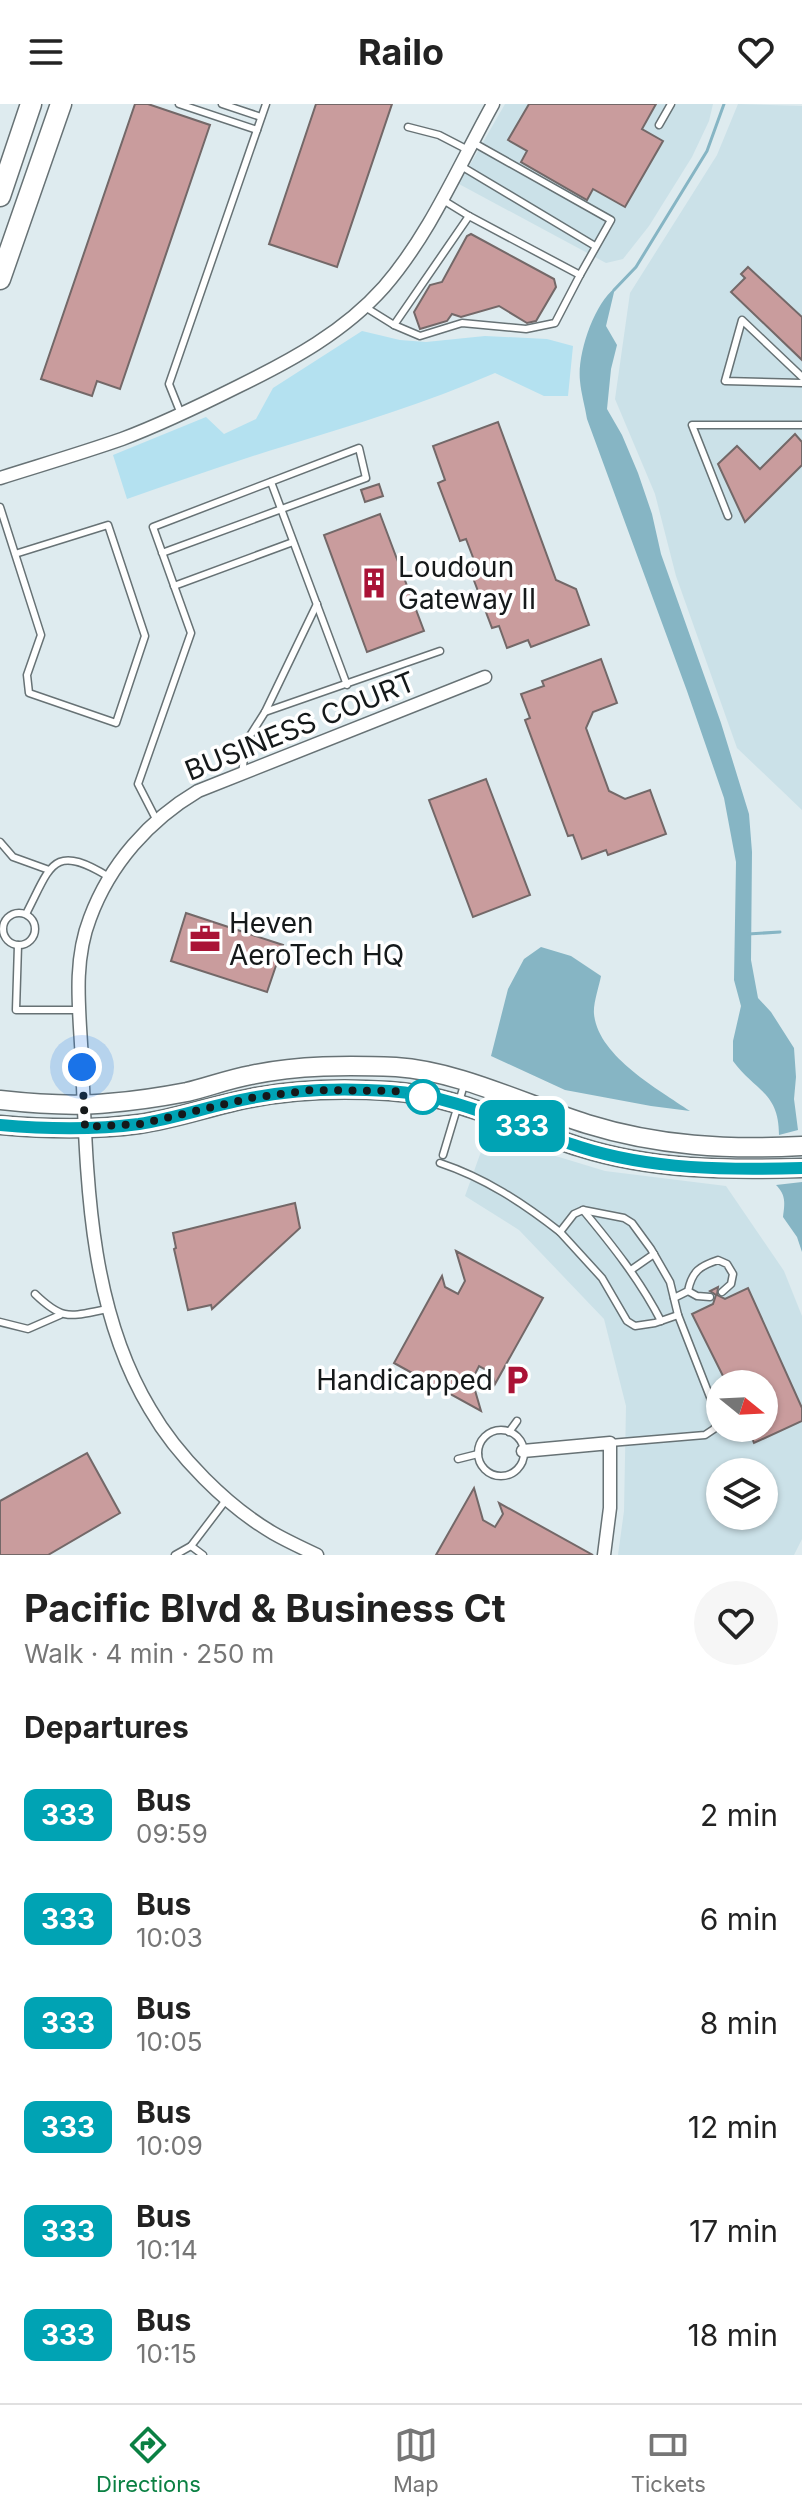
<!DOCTYPE html>
<meta charset="utf-8">
<style>
:root{--surface:#fff;--page:#f6f6f6;--text:#222;--muted:#767676;--line:#e0e0e0;--accent:#0b8043}
body{margin:0;font-family:Inter,sans-serif;background:var(--page);color:var(--text);height:100vh;display:flex;flex-direction:column;font-size:30px;white-space:nowrap}
*{box-sizing:border-box;margin:0}
p{font-size:26px;color:var(--muted)}
.icon{flex:none;width:44px;height:44px;fill:none;stroke:currentColor;stroke-width:2;stroke-linecap:round;stroke-linejoin:round}
.map{position:relative;height:1451px;overflow:hidden}
.drawer{display:flex;flex-direction:column;background:var(--surface);flex:1}
.drawer>*{flex:none}
.badge{padding:0 16px;border-radius:12px;font-size:28px;line-height:52px}
.needle{width:52px;rotate:108deg}
.fabs{position:absolute;left:706px;top:1266px;display:grid;gap:16px}
.fabs a{display:grid;place-items:center;width:72px;height:72px;border-radius:50%;background:var(--surface);box-shadow:0 2px 6px #0004;font-size:40px}
.you{position:absolute;width:40px;height:40px;margin:-20px;border:6px solid #fff;border-radius:50%;background:#1a73e8;box-shadow:0 0 0 12px #1a73e833}
.map>.badge{position:absolute;translate:-50% -50%;box-shadow:0 0 0 4px #fff}
h2{padding:0 24px;font-size:30px;line-height:72px}
.round{display:grid;place-items:center;flex:none;width:84px;height:84px;border-radius:42px;background:var(--page)}
.overview{display:flex;align-items:center;justify-content:space-between;height:136px;padding:0 24px}
h1{font-size:38px;font-weight:700;line-height:60px}
ul{padding:0;list-style:none}
li{display:flex;align-items:center;gap:24px;height:104px;padding:0 24px}
li div{flex:1}
li b{display:block;font-size:30px}
li em{font-style:normal}
li .badge{min-width:88px;font-weight:700;text-align:center}
header{display:flex;justify-content:space-between;align-items:center;height:104px;padding:0 24px;background:var(--surface);font-size:36px;font-weight:700}
.tabs{display:flex;justify-content:space-around;align-items:center;height:112px;border-top:2px solid var(--line);background:var(--surface);font-size:22px;color:var(--muted)}
.tabs a{display:grid;justify-items:center;gap:4px}
.tabs .on{color:var(--accent)}
.map>svg:first-child{display:block}
.built{fill:#cbe1e8;fill-rule:evenodd}
.green{fill:#b4e1f0}
.water{fill:#86b5c4}
.lines{fill:none;stroke-linecap:round;stroke-linejoin:round}
.stream{stroke:#86b5c4;stroke-width:3}
.building{fill:#c99c9d;stroke:#736868;stroke-width:2}
.lane-casing{stroke:#677275;stroke-width:9}
.street-casing{stroke:#677275;stroke-width:15}
.secondary-casing{stroke:#677275;stroke-width:21}
.primary-casing{stroke:#677275;stroke-width:23}
.lane{stroke:#fff;stroke-width:6}
.street{stroke:#fff;stroke-width:12}
.secondary{stroke:#fff;stroke-width:18}
.primary{stroke:#fff;stroke-width:20}
.line-casing{stroke:#fff;stroke-width:18}
.line{stroke:#00a3b4;stroke-width:12}
.walk{stroke:#15191a;stroke-width:8;stroke-dasharray:0 14.4}
.stop-dot{fill:#fff;stroke:#00a3b4;stroke-width:4}
.labels{text-anchor:middle;stroke-width:7;stroke-linejoin:round;paint-order:stroke}
.poi-label{font-size:28px;fill:#15191a;stroke:#fff;text-anchor:start}
.street-label{font-size:28px;fill:#15191a;stroke:#fff}
</style>
<header><svg class="icon" aria-label="menu" viewBox="0 0 24 24"><path d="M4 6h16M4 12h16M4 18h16"/></svg>Railo<svg class="icon" aria-label="heart" viewBox="0 0 24 24"><path d="M12 20l-8-8c-3-5 5-10 8-4 3-6 11-1 8 4z"/></svg></header>
<div class="map">
<svg width="802" height="1451" viewBox="0 0 802 1451">
<rect width="100%" height="100%" fill="#deebef"/>
<g class="built">
<polygon points="505,0 713,0 709,17 692,53 649,122 623,155 606,159 459,80"/>
<polygon points="738,0 802,2 802,706 737,644 676,472 655,390 615,295 630,189 717,51"/>
<path d="M487,1031L605,1067L726,1082L784,1167L802,1212V1435L794,1451H618L624,1407L626,1302L604,1215L519,1126L465,1092ZM720,1280H764V1324H720ZM720,1368H764V1412H720Z"/>
</g>
<path class="green" d="M362,227L400,236L426,238L485,232L547,235L573,242L568,292H544L495,269C426,299 356,320 285,342C232,358 179,377 127,395L113,351L206,313L224,330L256,315L273,284Z"/>
<g class="water">
<path d="M615,184L606,222L617,241L611,265L607,305L622,331L638,369L652,410L661,450L721,619L749,710L752,748L751,856L758,894L771,908L794,944L796,973L794,995L798,1026L779,1031C779,988 755,987 733,957V937L741,902L734,876L736,758L724,694L687,587L587,315C585,302 581,289 580,277C577,250 594,200 615,184Z"/>
<path d="M541,843L571,852L601,872C599,883 593,899 594,910C598,952 658,985 690,1007L651,1002L565,986L491,952L508,885L524,855Z"/>
<path d="M802,1078V1148L797,1133L783,1113C785,1099 786,1091 776,1081Z"/>
</g>
<g class="lines">
<g class="stream">
<polyline points="614,186 636,163 707,47 724,0"/>
<polyline points="748,830 780,828"/>
</g>
</g>
<g class="building">
<polygon points="135,0 148,0 210,21 120,285 97,277 92,292 41,275"/>
<polygon points="316,0 392,0 337,163 269,140"/>
<polygon points="529,0 656,0 642,25 663,37 625,103 593,85 587,96 521,58 527,47 508,36"/>
<polygon points="471,130 554,175 556,183 536,217 527,219 499,202 461,213 452,210 447,217 420,225 414,208 430,181 442,178 467,132"/>
<polygon points="748,163 802,213 802,256 731,188 745,174 741,170"/>
<polygon points="498,318 556,476 576,485 589,521 531,543 528,536 507,544 499,522 492,524 470,466 477,464 466,435 460,437 438,379 445,376 433,342"/>
<polygon points="795,330 802,338 802,361 745,418 718,360 737,342 760,365"/>
<polygon points="379,380 383,392 365,398 361,386"/>
<polygon points="380,410 424,527 367,548 324,431"/>
<polygon points="601,555 617,599 593,608 586,624 609,687 625,695 650,686 666,730 608,751 606,746 582,755 573,731 568,732 525,616 530,614 521,590 544,582 542,577"/>
<polygon points="486,675 530,791 473,813 429,696"/>
<polygon points="186,809 283,841 267,888 171,857"/>
<polygon points="295,1099 300,1124 212,1205 211,1201 188,1206 174,1145 176,1144 173,1129"/>
<polygon points="456,1147 543,1194 495,1280 492,1269 479,1262 472,1276 481,1307 394,1259 442,1172 445,1183 458,1190 465,1177"/>
<polygon points="718,1183 717,1191 725,1195 748,1184 802,1304 802,1317 754,1339 748,1324 764,1324 764,1280 727,1280 692,1210 713,1200 716,1191 710,1187"/>
<polygon points="87,1349 120,1409 48,1451 0,1451 0,1397"/>
<polygon points="474,1384 483,1416 495,1423 503,1410 499,1399 593,1451 436,1451"/>
</g>
<g class="lines">
<g class="lane-casing">
<g id="lane">
<polyline points="179,0 257,26"/>
<polyline points="222,0 261,13"/>
<polyline points="659,21 671,0"/>
<polyline points="408,23 439,31 468,46"/>
<polyline points="474,39 611,116 580,171"/>
<polyline points="461,62 595,142"/>
<polyline points="365,203 394,221 469,112"/>
<polyline points="394,221 420,232 462,219 526,225 555,219 580,171 469,112 443,96"/>
<polyline points="802,273 742,216 725,277 802,279"/>
<polyline points="181,310 169,280 266,0"/>
<polyline points="271,378 347,581"/>
<polyline points="0,403 41,531 27,571 29,589 116,619 145,532 108,421 15,450"/>
<polyline points="728,412 692,321 802,321"/>
<polyline points="174,482 293,438"/>
<polyline points="265,608 440,547"/>
<polyline points="242,670 246,638 265,608 317,500"/>
<polyline points="157,717 138,680 191,529 153,423 359,344 366,374 162,449"/>
<polyline points="0,738 13,753 49,766"/>
<circle cx="19" cy="825" r="16"/>
<path d="M26,810C51,762 52,738 109,773"/>
<polyline points="18,841 16,906 79,906"/>
<polyline points="443,1051 464,981"/>
<path d="M440,1059C485,1074 523,1099 560,1128L574,1110L583,1106L624,1114L632,1119L651,1145L670,1178L678,1211L719,1316L714,1325L705,1331L610,1339"/>
<path d="M583,1106C612,1141 640,1176 661,1217"/>
<polyline points="560,1128 602,1174 627,1217 635,1222 655,1219 678,1211"/>
<polyline points="631,1166 654,1150"/>
<polyline points="688,1187 697,1192 710,1193"/>
<path d="M35,1190C64,1218 70,1212 108,1205"/>
<path d="M674,1194L688,1187C692,1167 700,1162 718,1156L727,1160L733,1170L731,1180L722,1188"/>
<polyline points="0,1218 28,1225 60,1211"/>
<circle cx="501" cy="1349" r="23"/>
<polyline points="509,1328 517,1317"/>
<polyline points="458,1355 478,1350"/>
<polyline points="175,1451 191,1442"/>
<polyline points="203,1451 191,1442 226,1396"/>
</g>
</g>
<g class="street-casing">
<g id="street">
<path d="M0,374C41,361 82,349 122,335C162,320 201,301 239,282C292,256 344,228 384,183C430,130 459,61 493,0"/>
<polyline points="523,1347 610,1339 610,1404 604,1451"/>
<path d="M317,1451C302,1444 287,1437 273,1429C227,1402 177,1352 150,1305C88,1202 87,1074 82,958C80,910 72,860 90,814C110,760 149,716 198,687L485,573"/>
</g>
</g>
<g class="secondary-casing">
<g id="secondary">
<path d="M0,996C36,1000 73,1003 109,999C134,997 161,993 187,988C208,983 229,975 251,971C298,961 348,961 396,963C459,967 526,1001 587,1020C658,1042 728,1046 802,1042"/>
<path d="M0,1021C45,1025 94,1026 139,1020C177,1015 213,1001 251,994C296,985 343,984 389,987C456,991 518,1024 580,1043C652,1066 728,1066 802,1064"/>
</g>
</g>
<g class="primary-casing">
<g id="primary">
<polyline points="0,92 31,0"/>
<polyline points="0,175 61,0"/>
</g>
</g>
<use href="#lane" class="lane"/>
<use href="#street" class="street"/>
<use href="#secondary" class="secondary"/>
<use href="#primary" class="primary"/>
</g>
<g class="lines">
<g class="line-casing">
<path id="line" d="M0,1021C45,1025 94,1026 139,1020C177,1014 213,1001 251,994C296,985 344,984 389,987C456,991 518,1024 580,1043C652,1066 728,1066 802,1064"/>
</g>
<use href="#line" class="line"/>
<polyline class="walk" points="82,963 85,1023 140,1020 251,994 312,986 395,987 429,994 423,993"/>
</g>
<defs>
<g id="building-bare" transform="scale(2.4)"><path d="M-4-6H4V6H1V3H-1V6H-4ZM-2.5-4.3h1.7v1.8h-1.7ZM.8-4.3h1.7v1.8H.8ZM-2.5-1h1.7V.8h-1.7ZM.8-1h1.7V.8H.8Z" fill="#aa1336" stroke="#fff" stroke-width="2.5" paint-order="stroke"/></g>
<g id="office-bare" transform="scale(2.4)"><path d="M-6-3h4V-5.5h4V-3h4V5H-6ZM-1-4.5V-3h2v-1.5ZM-6 0V1H6V0Z" fill="#aa1336" stroke="#fff" stroke-width="2.5" paint-order="stroke"/></g>
<g id="parking-bare" transform="scale(2.4)"><path d="M-3.5-5.5H1a3.5 3.5 0 0 1 0 7H-1V5.5H-3.5ZM-1-3.4V-.6H.8a1.4 1.4 0 0 0 0-2.8Z" fill="#aa1336" stroke="#fff" stroke-width="2.5" paint-order="stroke"/></g>
</defs>
<g fill-rule="evenodd">
<use href="#building-bare" x="374" y="479"/>
<use href="#office-bare" x="205" y="835"/>
<use href="#parking-bare" x="517" y="1276"/>
</g>
<circle class="stop-dot" cx="423" cy="993" r="16"/>
<g class="labels">
<g class="poi-label">
<text x="398" y="473">Loudoun<tspan x="398" dy="32">Gateway II</tspan></text>
<text x="229" y="829">Heven<tspan x="229" dy="32">AeroTech HQ</tspan></text>
<text x="493" y="1286" text-anchor="end">Handicapped</text>
</g>
<g class="street-label">
<text transform="translate(300 622) rotate(-22)" y="10">BUSINESS COURT</text>
</g>
</g>
</svg>
<div class="fabs">
<a><svg class="needle" viewBox="-14 -14 28 28"><path d="M0-13l5 13h-10z" fill="#e53935"/><path d="M0 13l5-13h-10z" fill="#767676"/></svg></a>
<a><svg class="icon" aria-label="layers" viewBox="0 0 24 24"><path d="M12 4l9 5-9 5-9-5zM3 14l9 5 9-5"/></svg></a>
</div>
<div class="you" style="left:82px;top:963px"></div>
<b class="badge" style="left:522px;top:1022px;background:#00a3b4;color:#fff">333</b>
</div>
<section class="drawer">
<div class="overview"><div><h1>Pacific Blvd &amp; Business Ct</h1><p>Walk · 4 min · 250 m</p></div><a class="round"><svg class="icon" aria-label="heart" viewBox="0 0 24 24"><path d="M12 20l-8-8c-3-5 5-10 8-4 3-6 11-1 8 4z"/></svg></a></div>
<h2>Departures</h2>
<ul>
<li><span class="badge" style="background:#00a3b4;color:#fff">333</span><div><b>Bus</b><p>09:59</p></div><em>2 min</em></li>
<li><span class="badge" style="background:#00a3b4;color:#fff">333</span><div><b>Bus</b><p>10:03</p></div><em>6 min</em></li>
<li><span class="badge" style="background:#00a3b4;color:#fff">333</span><div><b>Bus</b><p>10:05</p></div><em>8 min</em></li>
<li><span class="badge" style="background:#00a3b4;color:#fff">333</span><div><b>Bus</b><p>10:09</p></div><em>12 min</em></li>
<li><span class="badge" style="background:#00a3b4;color:#fff">333</span><div><b>Bus</b><p>10:14</p></div><em>17 min</em></li>
<li><span class="badge" style="background:#00a3b4;color:#fff">333</span><div><b>Bus</b><p>10:15</p></div><em>18 min</em></li>
</ul>
</section>
<nav class="tabs">
<a class="on"><svg class="icon" aria-label="directions" viewBox="0 0 24 24"><path d="M12 3l9 9-9 9-9-9zM9 14v-3h6M13 9l2 2-2 2"/></svg>Directions</a>
<a><svg class="icon" aria-label="map" viewBox="0 0 24 24"><path d="M3 6l6-2 6 2 6-2v14l-6 2-6-2-6 2zM9 4v14M15 6v14"/></svg>Map</a>
<a><svg class="icon" aria-label="tickets" viewBox="0 0 24 24"><path d="M3 7h18v10H3zM15 7v10"/></svg>Tickets</a>
</nav>
